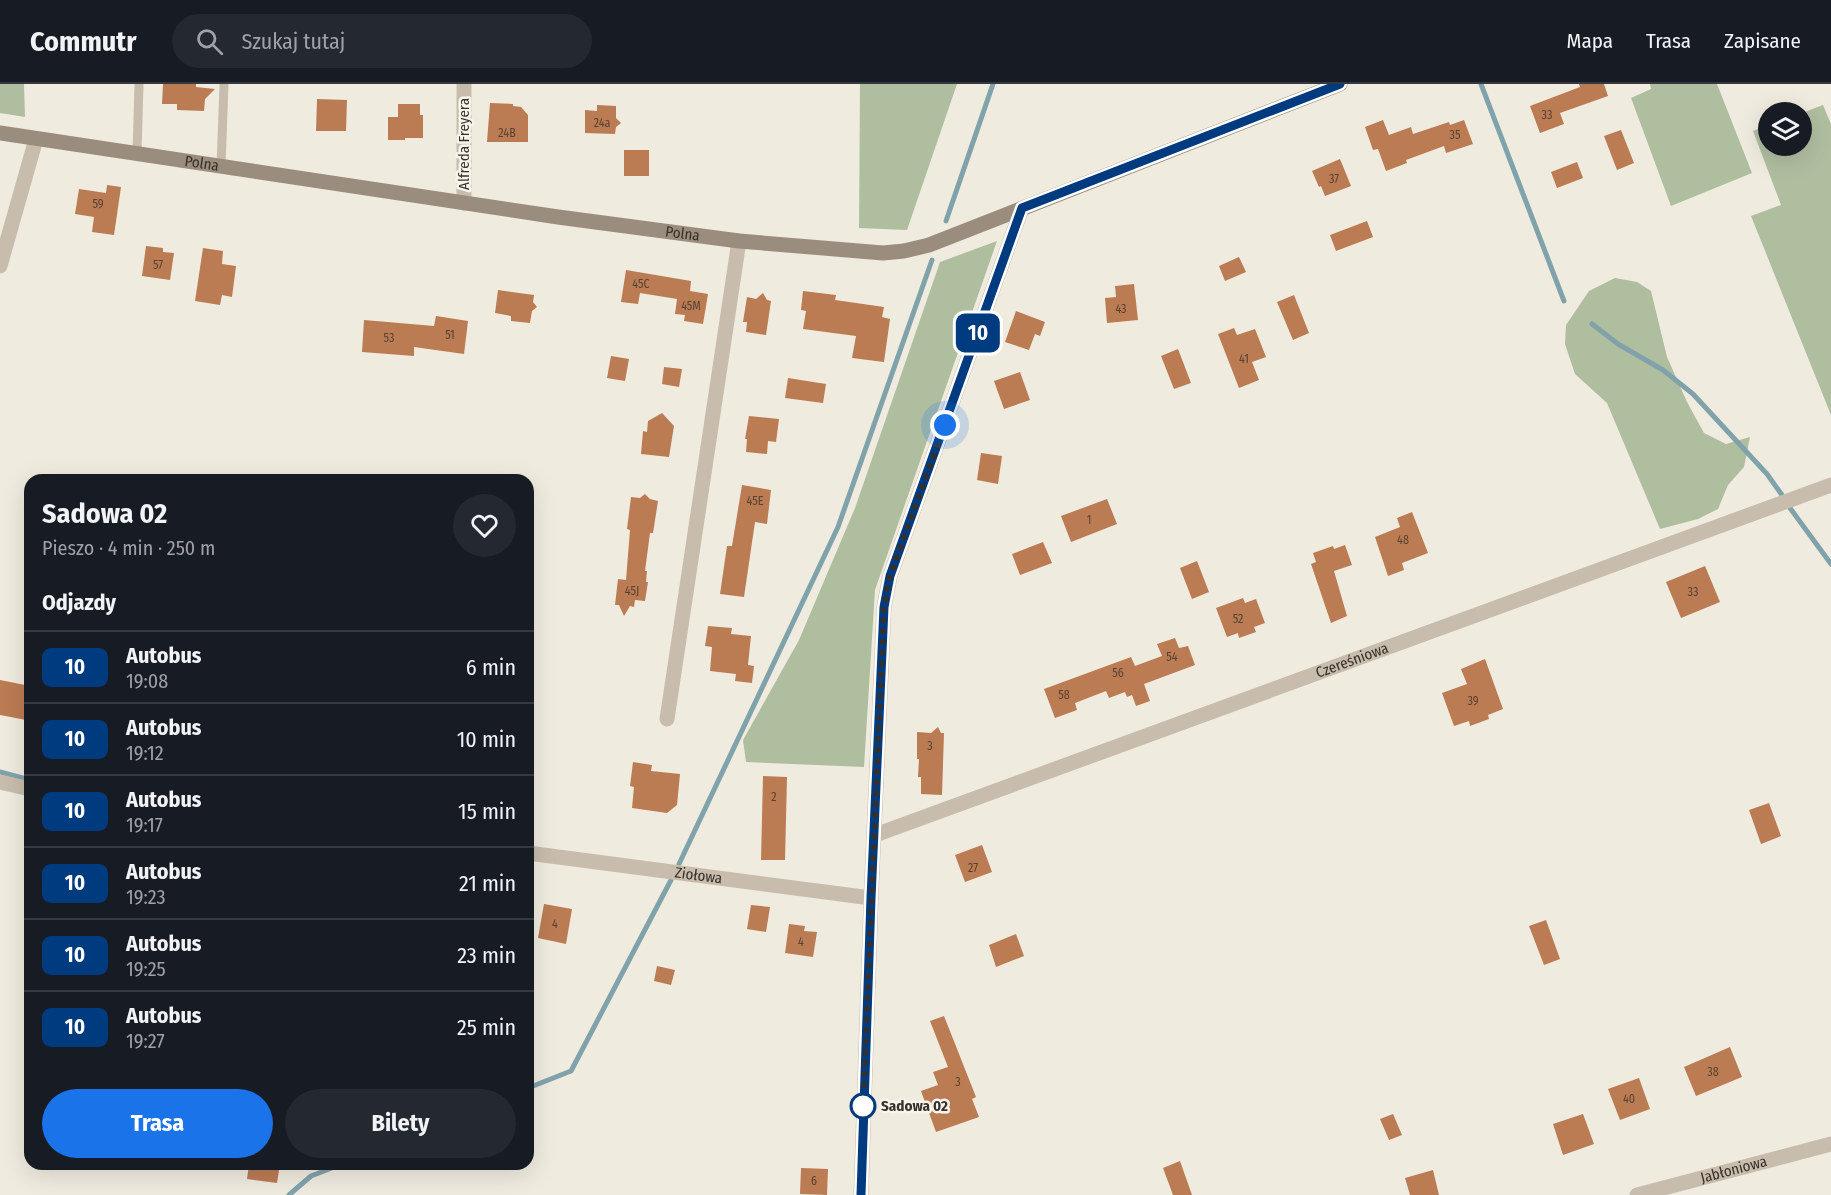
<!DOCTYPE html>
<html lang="pl">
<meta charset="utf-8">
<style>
:root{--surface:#171b24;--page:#242831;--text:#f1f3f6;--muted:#9ea1a6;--line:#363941;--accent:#1a73e8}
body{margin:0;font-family:"Fira Sans Condensed",sans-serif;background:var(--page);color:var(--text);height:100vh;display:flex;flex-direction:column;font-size:22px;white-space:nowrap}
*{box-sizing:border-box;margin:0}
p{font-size:20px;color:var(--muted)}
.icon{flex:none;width:33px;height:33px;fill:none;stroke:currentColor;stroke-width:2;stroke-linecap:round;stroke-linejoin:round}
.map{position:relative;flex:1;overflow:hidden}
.drawer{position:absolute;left:24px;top:390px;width:510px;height:696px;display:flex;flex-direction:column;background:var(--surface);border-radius:18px;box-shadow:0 6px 24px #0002}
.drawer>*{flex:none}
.badge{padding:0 12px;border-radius:9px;font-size:21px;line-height:39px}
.tools{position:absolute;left:1758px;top:18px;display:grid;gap:12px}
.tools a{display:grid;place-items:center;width:54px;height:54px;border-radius:50%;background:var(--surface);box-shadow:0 6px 24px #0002;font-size:30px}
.you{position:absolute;width:30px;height:30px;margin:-15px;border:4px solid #fff;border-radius:50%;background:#1a73e8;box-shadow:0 0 0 9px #1a73e833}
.map>.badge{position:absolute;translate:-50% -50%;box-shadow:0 0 0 3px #fff}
h2{padding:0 18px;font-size:22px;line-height:54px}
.round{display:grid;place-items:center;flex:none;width:63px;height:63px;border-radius:32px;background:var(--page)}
.headline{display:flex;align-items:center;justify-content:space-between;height:102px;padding:0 18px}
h1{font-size:28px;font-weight:700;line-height:45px}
.action{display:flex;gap:12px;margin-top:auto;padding:12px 18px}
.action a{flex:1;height:69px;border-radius:36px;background:var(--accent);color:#fff;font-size:24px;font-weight:700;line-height:69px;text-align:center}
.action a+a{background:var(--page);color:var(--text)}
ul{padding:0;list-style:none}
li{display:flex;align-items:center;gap:18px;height:72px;padding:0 18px;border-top:2px solid var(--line)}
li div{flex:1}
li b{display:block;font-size:22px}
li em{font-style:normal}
li .badge{min-width:66px;font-weight:700;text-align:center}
header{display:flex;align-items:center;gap:36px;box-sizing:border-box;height:84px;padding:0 30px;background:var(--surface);border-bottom:2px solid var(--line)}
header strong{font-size:28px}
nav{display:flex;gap:33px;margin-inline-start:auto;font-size:21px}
.search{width:420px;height:54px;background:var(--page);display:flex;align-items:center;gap:15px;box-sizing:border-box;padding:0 21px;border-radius:33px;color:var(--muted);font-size:22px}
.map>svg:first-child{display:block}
.green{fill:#b0bea0}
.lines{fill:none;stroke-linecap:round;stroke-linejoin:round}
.stream{stroke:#80a3ab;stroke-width:5}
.building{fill:#bb7b53}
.lane{stroke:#c8bdac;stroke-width:9}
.street{stroke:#c8bdac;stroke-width:15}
.secondary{stroke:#9b8d7d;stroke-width:15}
.line-casing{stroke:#fff;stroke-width:14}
.line{stroke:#003b80;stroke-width:9}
.walk{stroke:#36302a;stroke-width:6;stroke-dasharray:0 10.8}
.stop-dot{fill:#fff;stroke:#003b80;stroke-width:3}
.labels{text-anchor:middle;stroke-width:5;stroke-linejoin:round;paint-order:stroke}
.number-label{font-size:12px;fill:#574334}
.street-label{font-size:15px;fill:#36302a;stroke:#f8f4eb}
.stop-label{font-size:15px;font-weight:bold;fill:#36302a;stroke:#f8f4eb;text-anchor:start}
</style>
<header>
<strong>Commutr</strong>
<div class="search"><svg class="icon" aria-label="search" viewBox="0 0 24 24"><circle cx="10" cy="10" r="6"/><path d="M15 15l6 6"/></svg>Szukaj tutaj</div>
<nav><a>Mapa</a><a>Trasa</a><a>Zapisane</a></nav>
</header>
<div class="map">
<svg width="1831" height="1111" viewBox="0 0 1831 1111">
<rect width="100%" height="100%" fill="#f0ebdf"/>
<g class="green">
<polygon points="0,0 24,0 25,33 0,29"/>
<polygon points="860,0 957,0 907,146 859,144"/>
<polygon points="1650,0 1717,0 1752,89 1671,122 1631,14 1651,5"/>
<polygon points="1823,21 1831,40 1831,331 1751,132 1781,121 1753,47 1768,41 1768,62 1802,62 1802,29"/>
<polygon points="997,157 875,506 864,683 746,678 743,656 799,556 855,424 940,178"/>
<polygon points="1615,194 1637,198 1651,207 1667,273 1687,318 1704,349 1726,360 1750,353 1744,383 1728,401 1718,425 1698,435 1660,445 1607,319 1575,290 1565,260 1566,241 1589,207"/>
</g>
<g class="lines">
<g class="stream">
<polyline points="1481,0 1564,217"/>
<polyline points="946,137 993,0"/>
<polyline points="1592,240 1618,260 1663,286 1693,310 1767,390 1782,411"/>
<polyline points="1790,424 1831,480"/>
<polyline points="0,688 30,696"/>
<polyline points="679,780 838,443 932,176"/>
<polyline points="528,1004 571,987 671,796"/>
<polyline points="289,1111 311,1092 342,1080"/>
</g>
</g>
<g class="building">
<polygon points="163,0 196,0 196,3 215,5 205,15 204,27 177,26 177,20 162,20"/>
<polygon points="1579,0 1604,0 1608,12 1560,29 1564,40 1540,49 1530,22 1580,3"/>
<polygon points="317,15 347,16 346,47 316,47"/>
<polygon points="490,19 513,20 513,22 521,23 528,31 528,58 487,58"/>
<polygon points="398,20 420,20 420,31 423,31 423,54 405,54 405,56 388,56 388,33 398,33"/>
<polygon points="597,21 616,22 616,34 621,39 616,43 615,50 585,49 585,26 597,27"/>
<polygon points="1383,36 1389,51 1411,43 1413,50 1449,38 1450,41 1464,36 1473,60 1446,69 1444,62 1406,76 1407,79 1386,87 1378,65 1373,66 1365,43"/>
<polygon points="1621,46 1634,79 1617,86 1604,52"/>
<rect x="624" y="66" width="25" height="26"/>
<polygon points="1340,75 1351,102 1325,112 1321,102 1319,103 1312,87"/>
<polygon points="1577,78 1583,94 1557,104 1551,88"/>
<polygon points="107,101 121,103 114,151 92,148 94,133 75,130 79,105 106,109"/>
<polygon points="1367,137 1373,153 1336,167 1330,151"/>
<polygon points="146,162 163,164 163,168 174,169 170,196 142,192"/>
<polygon points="203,164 223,167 222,180 236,182 232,213 222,211 220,221 195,217"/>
<polygon points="1239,173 1246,188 1225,197 1219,182"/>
<polygon points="626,186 691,197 690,207 708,210 703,240 684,237 685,231 675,230 677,215 640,209 638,220 621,218"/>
<polygon points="1134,200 1138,236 1107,239 1105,214 1116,213 1115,202"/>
<polygon points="498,206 534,211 533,218 537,223 532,227 530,239 511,237 511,232 495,229"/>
<polygon points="803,207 836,211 835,216 884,223 882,233 890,235 884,278 852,274 856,252 803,245 806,227 801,226"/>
<polygon points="763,209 767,216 771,217 766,251 746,248 747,238 743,238 747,213 756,215"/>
<polygon points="1294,211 1309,249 1293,256 1277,218"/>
<polygon points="1016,227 1045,238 1040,252 1035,250 1029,266 1005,258"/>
<polygon points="436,232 468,237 464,270 414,263 414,272 362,268 364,236 434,242"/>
<polygon points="1234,244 1237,251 1255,245 1266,273 1252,278 1259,296 1239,304 1218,250"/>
<polygon points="1178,265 1191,299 1174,305 1161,272"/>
<polygon points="611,272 629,275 625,297 607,294"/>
<polygon points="664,283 682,285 679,303 662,300"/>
<polygon points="1020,288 1030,316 1004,325 994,297"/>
<polygon points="788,294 826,300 823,319 785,314"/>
<polygon points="662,329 674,342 669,373 641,370 643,347 647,348 648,337"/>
<polygon points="749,332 779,335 776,358 768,357 767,370 746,368 747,355 745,355"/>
<polygon points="981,369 1002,372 998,400 977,396"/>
<polygon points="742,401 771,406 767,440 755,438 744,513 720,510 727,462 732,462"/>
<polygon points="645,410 650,415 658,417 653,449 650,449 645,487 647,487 646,498 648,498 645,517 635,516 634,523 630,522 624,532 619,521 615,521 618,495 626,496 630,446 627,445 631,413 640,414"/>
<polygon points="1107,415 1117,440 1071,458 1061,432"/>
<polygon points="1412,428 1428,469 1402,479 1404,486 1388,492 1375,453 1400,443 1397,434"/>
<polygon points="1043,458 1052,479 1020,491 1012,470"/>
<polygon points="1345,461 1352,481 1334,487 1347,532 1331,539 1311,480 1316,478 1313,469 1333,462 1334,465"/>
<polygon points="1197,477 1209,508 1192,515 1180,484"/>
<polygon points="1705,482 1720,518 1681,534 1666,498"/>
<polygon points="1243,514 1245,519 1256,515 1265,539 1254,543 1256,548 1239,554 1238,549 1227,553 1216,524"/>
<polygon points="708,542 732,544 731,550 751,552 748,581 754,582 752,599 735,597 736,590 710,587 712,563 705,562"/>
<polygon points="1175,554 1179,564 1188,562 1195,581 1144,600 1150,617 1136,622 1132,611 1127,613 1125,608 1109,614 1106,607 1075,619 1077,626 1055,634 1044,605 1131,573 1135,582 1162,572 1157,560"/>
<polygon points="1485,575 1503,625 1488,631 1489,635 1470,642 1469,637 1454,642 1442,609 1467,600 1461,585"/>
<polygon points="0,596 30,602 30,616 26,636 0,631"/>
<polygon points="938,643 941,649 944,649 942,711 921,710 921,693 918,693 919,675 917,675 917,648 931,649"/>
<polygon points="633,678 652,681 651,687 680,690 677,721 667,729 632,724 634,703 630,702"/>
<polygon points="763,692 787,693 785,776 761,776"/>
<polygon points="1769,719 1781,752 1761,760 1749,726"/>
<polygon points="982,761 992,788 965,798 955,771"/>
<polygon points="544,820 572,825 566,860 538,854"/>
<polygon points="751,821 770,823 766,848 747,845"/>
<polygon points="1546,836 1560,875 1544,881 1529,842"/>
<polygon points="789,840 805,842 804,847 817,848 813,873 785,869"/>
<polygon points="1016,850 1024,872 996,883 989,861"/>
<polygon points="657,882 675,886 671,901 654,897"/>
<polygon points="944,932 976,1013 972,1015 979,1033 936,1048 921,1007 938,1001 933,988 948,983 930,937"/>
<polygon points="1730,963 1742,993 1696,1012 1684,983"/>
<polygon points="1639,994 1650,1025 1620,1036 1608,1005"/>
<polygon points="1393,1030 1402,1051 1389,1056 1380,1035"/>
<polygon points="1583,1030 1594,1060 1563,1071 1553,1040"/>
<polygon points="1180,1077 1192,1111 1173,1111 1163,1084"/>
<polygon points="249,1080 280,1080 277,1099 247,1095"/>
<polygon points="801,1084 828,1085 827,1111 800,1110"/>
<polygon points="1433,1086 1439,1111 1410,1111 1405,1094"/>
</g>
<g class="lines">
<g class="lane">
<polyline points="137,70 139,0"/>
<polyline points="221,83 224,0"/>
</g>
<g class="street">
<polyline points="464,119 464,0"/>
<polyline points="0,182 36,55"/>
<polyline points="667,635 739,157"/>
<polyline points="0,698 30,705"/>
<path id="s1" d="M875,751L1831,401"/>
<path id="s2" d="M528,769L871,814"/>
<polyline points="861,1111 871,814 884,523 890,492 1022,124"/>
<path id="s3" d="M1637,1111L1831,1060"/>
</g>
<path class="secondary" id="s4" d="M0,49L558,133L739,157L883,169L904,167L929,161L1340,0"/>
</g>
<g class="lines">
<g class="line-casing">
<polyline id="line" points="861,1111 871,814 884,523 890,492 1022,124 1340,0"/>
</g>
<use href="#line" class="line"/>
<polyline class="walk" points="863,1022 884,523 890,492 945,341"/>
</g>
<circle class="stop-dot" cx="863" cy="1022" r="12"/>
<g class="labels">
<g class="number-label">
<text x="1547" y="35">33</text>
<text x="602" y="43">24a</text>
<text x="507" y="53">24B</text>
<text x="1455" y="55">35</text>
<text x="1334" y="99">37</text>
<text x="98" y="124">59</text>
<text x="158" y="185">57</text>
<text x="641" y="204">45C</text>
<text x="691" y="226">45M</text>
<text x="1121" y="229">43</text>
<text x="450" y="255">51</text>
<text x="389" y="258">53</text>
<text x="1244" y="279">41</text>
<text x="755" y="421">45E</text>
<text x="1089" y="440">1</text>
<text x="1403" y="460">48</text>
<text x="632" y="511">45J</text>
<text x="1693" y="512">33</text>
<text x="1238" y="539">52</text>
<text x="1172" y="577">54</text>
<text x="1118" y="593">56</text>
<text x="1064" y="615">58</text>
<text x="1473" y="621">39</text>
<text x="930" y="666">3</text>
<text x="774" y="717">2</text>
<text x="973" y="788">27</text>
<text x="555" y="844">4</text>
<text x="801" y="862">4</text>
<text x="1713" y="992">38</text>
<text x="958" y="1002">3</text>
<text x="1629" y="1019">40</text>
<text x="814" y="1101">6</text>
</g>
<g class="street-label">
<text transform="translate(464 60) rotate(-90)" y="5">Alfreda Freyera</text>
<text dy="5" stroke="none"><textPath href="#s4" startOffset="204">Polna</textPath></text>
<text dy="5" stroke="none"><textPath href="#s4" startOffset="690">Polna</textPath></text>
<text dy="5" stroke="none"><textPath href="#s1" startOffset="508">Czereśniowa</textPath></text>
<text dy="5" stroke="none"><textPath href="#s2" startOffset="172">Ziołowa</textPath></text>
<text dy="5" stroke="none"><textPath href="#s3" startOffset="100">Jabłoniowa</textPath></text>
</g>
<g class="stop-label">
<text x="881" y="1027">Sadowa 02</text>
</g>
</g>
</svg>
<div class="tools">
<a><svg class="icon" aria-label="layers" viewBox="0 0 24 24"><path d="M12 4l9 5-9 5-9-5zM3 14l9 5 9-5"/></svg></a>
</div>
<div class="you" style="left:945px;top:341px"></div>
<b class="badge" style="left:978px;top:249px;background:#003b80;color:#fff">10</b>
<section class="drawer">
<div class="headline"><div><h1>Sadowa 02</h1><p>Pieszo · 4 min · 250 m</p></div><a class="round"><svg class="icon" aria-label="heart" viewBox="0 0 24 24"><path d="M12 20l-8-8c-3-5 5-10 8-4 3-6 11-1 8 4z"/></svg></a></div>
<h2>Odjazdy</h2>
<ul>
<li><span class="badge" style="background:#003b80;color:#fff">10</span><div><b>Autobus</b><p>19:08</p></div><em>6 min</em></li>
<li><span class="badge" style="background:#003b80;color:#fff">10</span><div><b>Autobus</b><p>19:12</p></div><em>10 min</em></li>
<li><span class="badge" style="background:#003b80;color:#fff">10</span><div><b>Autobus</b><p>19:17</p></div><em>15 min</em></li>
<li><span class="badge" style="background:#003b80;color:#fff">10</span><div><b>Autobus</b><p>19:23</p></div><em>21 min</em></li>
<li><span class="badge" style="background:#003b80;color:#fff">10</span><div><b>Autobus</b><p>19:25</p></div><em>23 min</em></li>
<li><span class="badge" style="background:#003b80;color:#fff">10</span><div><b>Autobus</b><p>19:27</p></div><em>25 min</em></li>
</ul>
<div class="action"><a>Trasa</a><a>Bilety</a></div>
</section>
</div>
